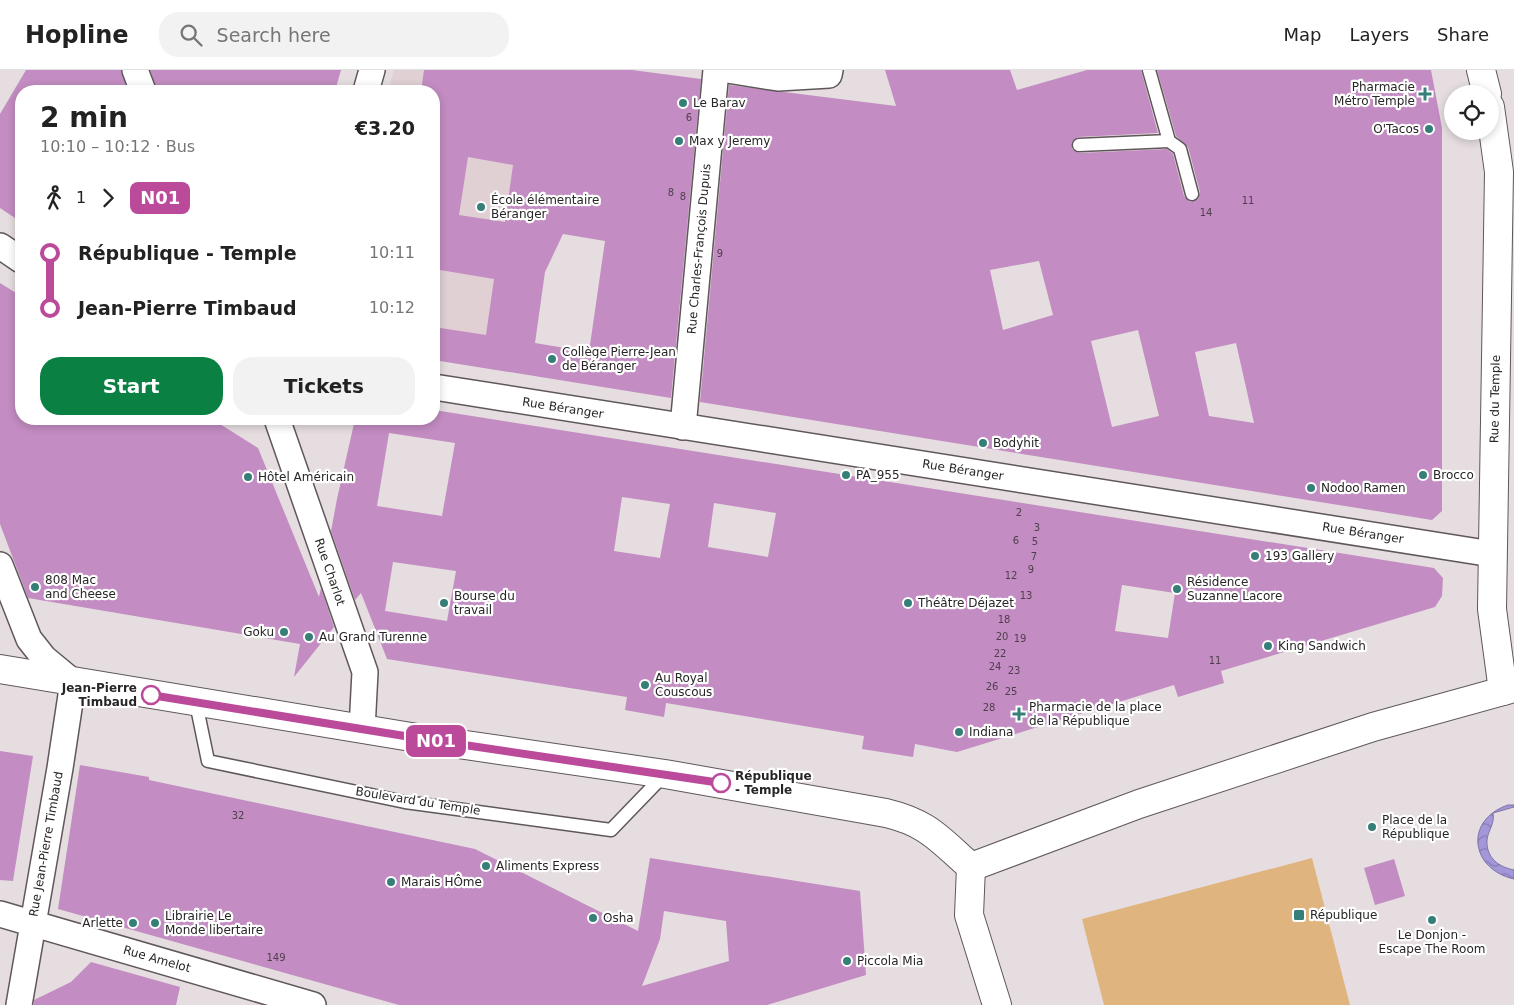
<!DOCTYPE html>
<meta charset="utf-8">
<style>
:root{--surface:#fff;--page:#f2f2f2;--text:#222;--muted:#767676;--line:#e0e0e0;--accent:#0b8043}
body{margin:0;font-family:"DejaVu Sans",sans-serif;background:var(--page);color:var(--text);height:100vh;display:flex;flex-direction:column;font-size:19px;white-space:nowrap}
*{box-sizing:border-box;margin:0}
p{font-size:16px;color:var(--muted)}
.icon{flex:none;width:28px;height:28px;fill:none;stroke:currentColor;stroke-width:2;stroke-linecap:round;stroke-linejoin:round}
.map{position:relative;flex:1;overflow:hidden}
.panel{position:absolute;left:15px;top:15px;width:425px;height:340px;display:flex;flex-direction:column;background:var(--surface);border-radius:20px;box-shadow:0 2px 8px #0003}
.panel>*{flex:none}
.badge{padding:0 10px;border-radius:8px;font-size:18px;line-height:32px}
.fabs{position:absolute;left:1444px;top:15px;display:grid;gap:10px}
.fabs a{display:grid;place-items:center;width:55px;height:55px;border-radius:50%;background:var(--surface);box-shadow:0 2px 8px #0003;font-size:25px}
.map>.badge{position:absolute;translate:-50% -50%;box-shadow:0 0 0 2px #fff}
.legs{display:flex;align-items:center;gap:8px;height:55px;padding:0 25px;font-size:16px}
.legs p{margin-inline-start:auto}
.head{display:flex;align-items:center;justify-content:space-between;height:85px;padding:0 25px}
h1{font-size:28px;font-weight:800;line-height:38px}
.primary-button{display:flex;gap:10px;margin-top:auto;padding:10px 25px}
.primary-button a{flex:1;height:58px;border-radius:20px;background:var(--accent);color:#fff;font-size:20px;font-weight:800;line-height:58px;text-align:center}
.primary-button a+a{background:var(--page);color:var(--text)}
ul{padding:0 25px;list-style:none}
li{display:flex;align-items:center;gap:18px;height:55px;font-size:19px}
li i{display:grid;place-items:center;width:8px;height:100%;margin:0 6px;background:currentColor}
li i::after{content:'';width:12px;height:12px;margin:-6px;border:4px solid;border-radius:50%;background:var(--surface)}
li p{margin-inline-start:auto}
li:first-child i{background:linear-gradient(#0000 50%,currentColor 0)}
li:last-child i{background:linear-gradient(currentColor 50%,#0000 0)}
header{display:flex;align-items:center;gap:30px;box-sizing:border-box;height:70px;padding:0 25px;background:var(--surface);border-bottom:1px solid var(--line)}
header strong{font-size:24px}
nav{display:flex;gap:28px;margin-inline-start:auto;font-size:18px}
.search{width:350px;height:45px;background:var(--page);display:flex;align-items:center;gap:12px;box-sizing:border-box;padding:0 18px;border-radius:20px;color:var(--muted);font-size:19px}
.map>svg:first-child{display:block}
.built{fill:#e1d0d3}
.grass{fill:#e0b47f}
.water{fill:url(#water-waves);stroke:#7e75a4}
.building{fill:#c38cc2;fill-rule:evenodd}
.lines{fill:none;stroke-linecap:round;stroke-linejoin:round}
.lane-casing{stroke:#5f5759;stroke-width:15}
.street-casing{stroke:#5f5759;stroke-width:28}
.secondary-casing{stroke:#5f5759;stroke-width:30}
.primary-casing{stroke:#5f5759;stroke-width:30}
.lane{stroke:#fff;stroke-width:12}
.street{stroke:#fff;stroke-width:25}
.secondary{stroke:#fff;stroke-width:28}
.primary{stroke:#fff;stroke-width:28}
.line-1-casing{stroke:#fff;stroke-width:11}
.line-1{stroke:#bb4a9b;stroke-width:8}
.poi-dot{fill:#367e78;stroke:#fff;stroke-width:2}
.stop-1-dot{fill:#fff;stroke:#bb4a9b;stroke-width:2.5}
.labels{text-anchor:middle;stroke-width:4.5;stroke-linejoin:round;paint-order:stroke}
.number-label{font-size:10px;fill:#4f3f4d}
.poi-label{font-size:12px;fill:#282526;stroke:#fff;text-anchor:start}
.street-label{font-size:12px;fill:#282526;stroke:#fff}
.stop-label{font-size:12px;font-weight:bold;fill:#282526;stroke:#fff;text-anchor:end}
</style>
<header>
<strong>Hopline</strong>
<div class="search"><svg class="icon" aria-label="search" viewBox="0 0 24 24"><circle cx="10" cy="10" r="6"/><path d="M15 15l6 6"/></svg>Search here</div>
<nav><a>Map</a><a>Layers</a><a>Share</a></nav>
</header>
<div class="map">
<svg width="1514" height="935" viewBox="0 0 1514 935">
<defs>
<pattern id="water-waves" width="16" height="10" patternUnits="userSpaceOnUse" patternTransform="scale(1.25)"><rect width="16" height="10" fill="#a397da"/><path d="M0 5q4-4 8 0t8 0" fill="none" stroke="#857bb1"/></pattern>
</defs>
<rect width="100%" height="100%" fill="#e5dddf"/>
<polygon class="built" points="394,0 464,0 516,58 526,156 503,301 434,290 434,21 388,21"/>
<polygon class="grass" points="1312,788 1350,935 1104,935 1082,849"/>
<path class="water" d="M1508,735H1514V737L1493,743C1495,754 1488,760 1487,770C1486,788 1499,797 1514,800V809C1470,799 1464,750 1508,735Z"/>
<g class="building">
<polygon points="26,0 121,0 128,21 21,21 21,152 0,138 0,44"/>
<polygon points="150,0 341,0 335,21 157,21"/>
<path d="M424,0H632L701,9L671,328L434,290V257L486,265L494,209L434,199V110L438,82H434V21H421ZM468,87L513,95L505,152L459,145ZM563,164L605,171L589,282L535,273L545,202Z"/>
<path d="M885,0H1010L1017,20L1087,0H1141L1158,63L1078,67L1072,72V79L1079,83L1167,79L1173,84L1184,126L1190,132L1198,129L1200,122L1188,77L1176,66L1157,0H1431L1442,58V441L1432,450L700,332L729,15L896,36ZM1039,191L1053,245L1003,260L990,200ZM1138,260L1159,346L1112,357L1091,271ZM1236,273L1254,353L1209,346L1195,282Z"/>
<polygon points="0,213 21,226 21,349 212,349 258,378 319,527 321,518 334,557 294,607 300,574 28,528 0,454"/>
<path d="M434,340L1434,498L1443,508L1442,526L1435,537L1221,601L1224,613L1178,627L1174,615L957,682L915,674L913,687L862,679L864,666L666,633L664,647L625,640L627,627L387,589L361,523L355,530L331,461L337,429L355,349H434ZM389,363L455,373L442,446L377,436ZM622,427L670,434L660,488L614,481ZM714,433L776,443L768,487L708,477ZM393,492L456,501L447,551L385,541ZM1122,515L1175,523L1168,568L1115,561Z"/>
<polygon points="0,681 33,686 13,811 0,810"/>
<path d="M80,695L149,707V710L475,779L638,861L650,788L860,821L866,905L767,935H399L58,839ZM664,841L726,851L729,891L642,916L660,869Z"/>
<polygon points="1394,789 1405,826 1375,835 1364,798"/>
<polygon points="91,892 180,917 176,935 34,935 34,930 71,912"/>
</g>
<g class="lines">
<g class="lane-casing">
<g id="lane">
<polyline points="1149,0 1169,71 1180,79 1192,124"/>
<polyline points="1079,75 1169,71"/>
<polyline points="196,633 208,691 405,732 611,760 664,705"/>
</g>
</g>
<g class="street-casing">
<g id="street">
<polyline points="135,0 143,21"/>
<polyline points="727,0 778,8 829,5 830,0"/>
<polyline points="366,21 372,0"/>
<polyline points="0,176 21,190"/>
<polyline points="434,317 1492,484"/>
<polyline points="277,349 365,602 362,659"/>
<polyline points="683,357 716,0"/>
<polyline points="0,495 29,569 44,588 73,612 60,698 19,935"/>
<polyline points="0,844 313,935"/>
</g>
</g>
<g class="secondary-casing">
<g id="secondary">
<polyline points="1481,0 1487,24"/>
<polyline points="1490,37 1499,102 1492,539 1503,621"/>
</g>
</g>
<g class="primary-casing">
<g id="primary">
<path d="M0,599L417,668L665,704L886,743C928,753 939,769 971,797"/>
<polyline points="971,797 1139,734 1373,657 1514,618"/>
<polyline points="971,797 969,845 997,935"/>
</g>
</g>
<use href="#lane" class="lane"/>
<use href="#street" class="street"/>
<use href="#secondary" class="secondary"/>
<use href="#primary" class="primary"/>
</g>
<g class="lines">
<g class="line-1-casing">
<polyline id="line-1" points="151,625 417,668 721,713"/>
</g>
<use href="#line-1" class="line-1"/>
</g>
<g class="poi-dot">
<path d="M1422.5 16.5h5v5h5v5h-5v5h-5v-5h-5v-5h5z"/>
<circle cx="683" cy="33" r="5"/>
<circle cx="1429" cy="59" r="5"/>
<circle cx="679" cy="71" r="5"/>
<circle cx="481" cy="137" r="5"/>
<circle cx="552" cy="289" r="5"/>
<circle cx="983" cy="373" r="5"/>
<circle cx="846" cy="405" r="5"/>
<circle cx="1423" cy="405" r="5"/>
<circle cx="248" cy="407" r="5"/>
<circle cx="1311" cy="418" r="5"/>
<circle cx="1255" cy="486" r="5"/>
<circle cx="35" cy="517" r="5"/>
<circle cx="1177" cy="519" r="5"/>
<circle cx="444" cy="533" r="5"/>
<circle cx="908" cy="533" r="5"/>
<circle cx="284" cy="562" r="5"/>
<circle cx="309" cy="567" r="5"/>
<circle cx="1268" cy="576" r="5"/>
<circle cx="645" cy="615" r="5"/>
<path d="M1016.5 636.5h5v5h5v5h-5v5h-5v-5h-5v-5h5z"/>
<circle cx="959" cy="662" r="5"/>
<circle cx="1372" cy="757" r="5"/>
<circle cx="486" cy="796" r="5"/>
<circle cx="391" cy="812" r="5"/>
<rect x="1293" y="839" width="12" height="12" rx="2.5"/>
<circle cx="593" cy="848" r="5"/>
<circle cx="1432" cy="850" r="5"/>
<circle cx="133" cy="853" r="5"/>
<circle cx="155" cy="853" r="5"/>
<circle cx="847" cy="891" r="5"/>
</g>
<g class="stop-1-dot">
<circle cx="151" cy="625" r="9"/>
<circle cx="721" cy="713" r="9"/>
</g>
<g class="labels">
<g class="number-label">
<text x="689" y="51">6</text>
<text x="671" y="126">8</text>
<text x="683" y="130">8</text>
<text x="1248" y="134">11</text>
<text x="1206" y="146">14</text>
<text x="720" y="187">9</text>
<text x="1019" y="446">2</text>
<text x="1037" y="461">3</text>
<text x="1016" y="474">6</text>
<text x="1035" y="475">5</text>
<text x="1034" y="490">7</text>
<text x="1031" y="503">9</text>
<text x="1011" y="509">12</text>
<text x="1026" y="529">13</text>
<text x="1004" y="553">18</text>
<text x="1002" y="570">20</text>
<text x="1020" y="572">19</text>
<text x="1000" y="587">22</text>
<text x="1215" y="594">11</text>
<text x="995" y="600">24</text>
<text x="1014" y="604">23</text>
<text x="992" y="620">26</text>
<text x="1011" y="625">25</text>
<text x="989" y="641">28</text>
<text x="238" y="749">32</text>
<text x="276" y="891">149</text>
</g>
<g class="poi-label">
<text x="1415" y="21" text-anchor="end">Pharmacie<tspan x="1415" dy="14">Métro Temple</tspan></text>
<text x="693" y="37">Le Barav</text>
<text x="1419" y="63" text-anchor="end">O'Tacos</text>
<text x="689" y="75">Max y Jeremy</text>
<text x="491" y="134">École élémentaire<tspan x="491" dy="14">Béranger</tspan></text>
<text x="562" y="286">Collège Pierre-Jean<tspan x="562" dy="14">de Béranger</tspan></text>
<text x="993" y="377">Bodyhit</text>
<text x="856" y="409">PA_955</text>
<text x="1433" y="409">Brocco</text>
<text x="258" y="411">Hôtel Américain</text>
<text x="1321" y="422">Nodoo Ramen</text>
<text x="1265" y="490">193 Gallery</text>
<text x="45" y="514">808 Mac<tspan x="45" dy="14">and Cheese</tspan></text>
<text x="1187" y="516">Résidence<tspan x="1187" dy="14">Suzanne Lacore</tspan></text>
<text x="454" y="530">Bourse du<tspan x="454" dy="14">travail</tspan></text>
<text x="918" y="537">Théâtre Déjazet</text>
<text x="274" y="566" text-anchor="end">Goku</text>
<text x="319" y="571">Au Grand Turenne</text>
<text x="1278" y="580">King Sandwich</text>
<text x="655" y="612">Au Royal<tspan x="655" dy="14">Couscous</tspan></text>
<text x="1029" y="641">Pharmacie de la place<tspan x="1029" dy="14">de la République</tspan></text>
<text x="969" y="666">Indiana</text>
<text x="1382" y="754">Place de la<tspan x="1382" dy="14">République</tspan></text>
<text x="496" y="800">Aliments Express</text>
<text x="401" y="816">Marais HÔme</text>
<text x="1310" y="849">République</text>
<text x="165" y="850">Librairie Le<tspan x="165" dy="14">Monde libertaire</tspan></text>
<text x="603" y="852">Osha</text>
<text x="123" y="857" text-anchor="end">Arlette</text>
<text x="1432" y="869" text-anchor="middle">Le Donjon -<tspan x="1432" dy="14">Escape The Room</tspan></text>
<text x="857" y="895">Piccola Mia</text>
</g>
<g class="street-label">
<text transform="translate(699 179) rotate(-85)" y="4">Rue Charles-François Dupuis</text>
<text transform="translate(1495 329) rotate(-89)" y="4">Rue du Temple</text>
<text transform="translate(563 338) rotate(9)" y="4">Rue Béranger</text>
<text transform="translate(963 400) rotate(9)" y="4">Rue Béranger</text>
<text transform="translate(1363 463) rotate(9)" y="4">Rue Béranger</text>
<text transform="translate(330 502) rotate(71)" y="4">Rue Charlot</text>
<text transform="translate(418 731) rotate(9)" y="4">Boulevard du Temple</text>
<text transform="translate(46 774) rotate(-80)" y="4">Rue Jean-Pierre Timbaud</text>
<text transform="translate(157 889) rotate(16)" y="4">Rue Amelot</text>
</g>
<g class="stop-label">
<text x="137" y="622">Jean-Pierre<tspan x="137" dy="14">Timbaud</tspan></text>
<text x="735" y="710" text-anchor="start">République<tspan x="735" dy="14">- Temple</tspan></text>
</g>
</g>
</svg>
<div class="fabs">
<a><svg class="icon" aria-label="locate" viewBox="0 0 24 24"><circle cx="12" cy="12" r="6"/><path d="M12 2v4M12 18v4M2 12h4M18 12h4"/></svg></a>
</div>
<b class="badge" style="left:436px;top:671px;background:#bb4a9b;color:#fff">N01</b>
<section class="panel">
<div class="head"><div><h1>2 min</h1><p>10:10 – 10:12 · Bus</p></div><b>€3.20</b></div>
<div class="legs"><svg class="icon" aria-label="walk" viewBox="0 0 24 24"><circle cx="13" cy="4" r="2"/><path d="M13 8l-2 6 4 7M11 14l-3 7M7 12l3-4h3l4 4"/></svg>1<svg class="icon" aria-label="forward" viewBox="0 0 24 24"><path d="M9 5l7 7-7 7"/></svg><b class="badge" style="background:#bb4a9b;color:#fff">N01</b></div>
<ul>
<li><i style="color:#bb4a9b"></i><b>République - Temple</b><p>10:11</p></li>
<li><i style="color:#bb4a9b"></i><b>Jean-Pierre Timbaud</b><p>10:12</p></li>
</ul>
<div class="primary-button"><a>Start</a><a>Tickets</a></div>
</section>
</div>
